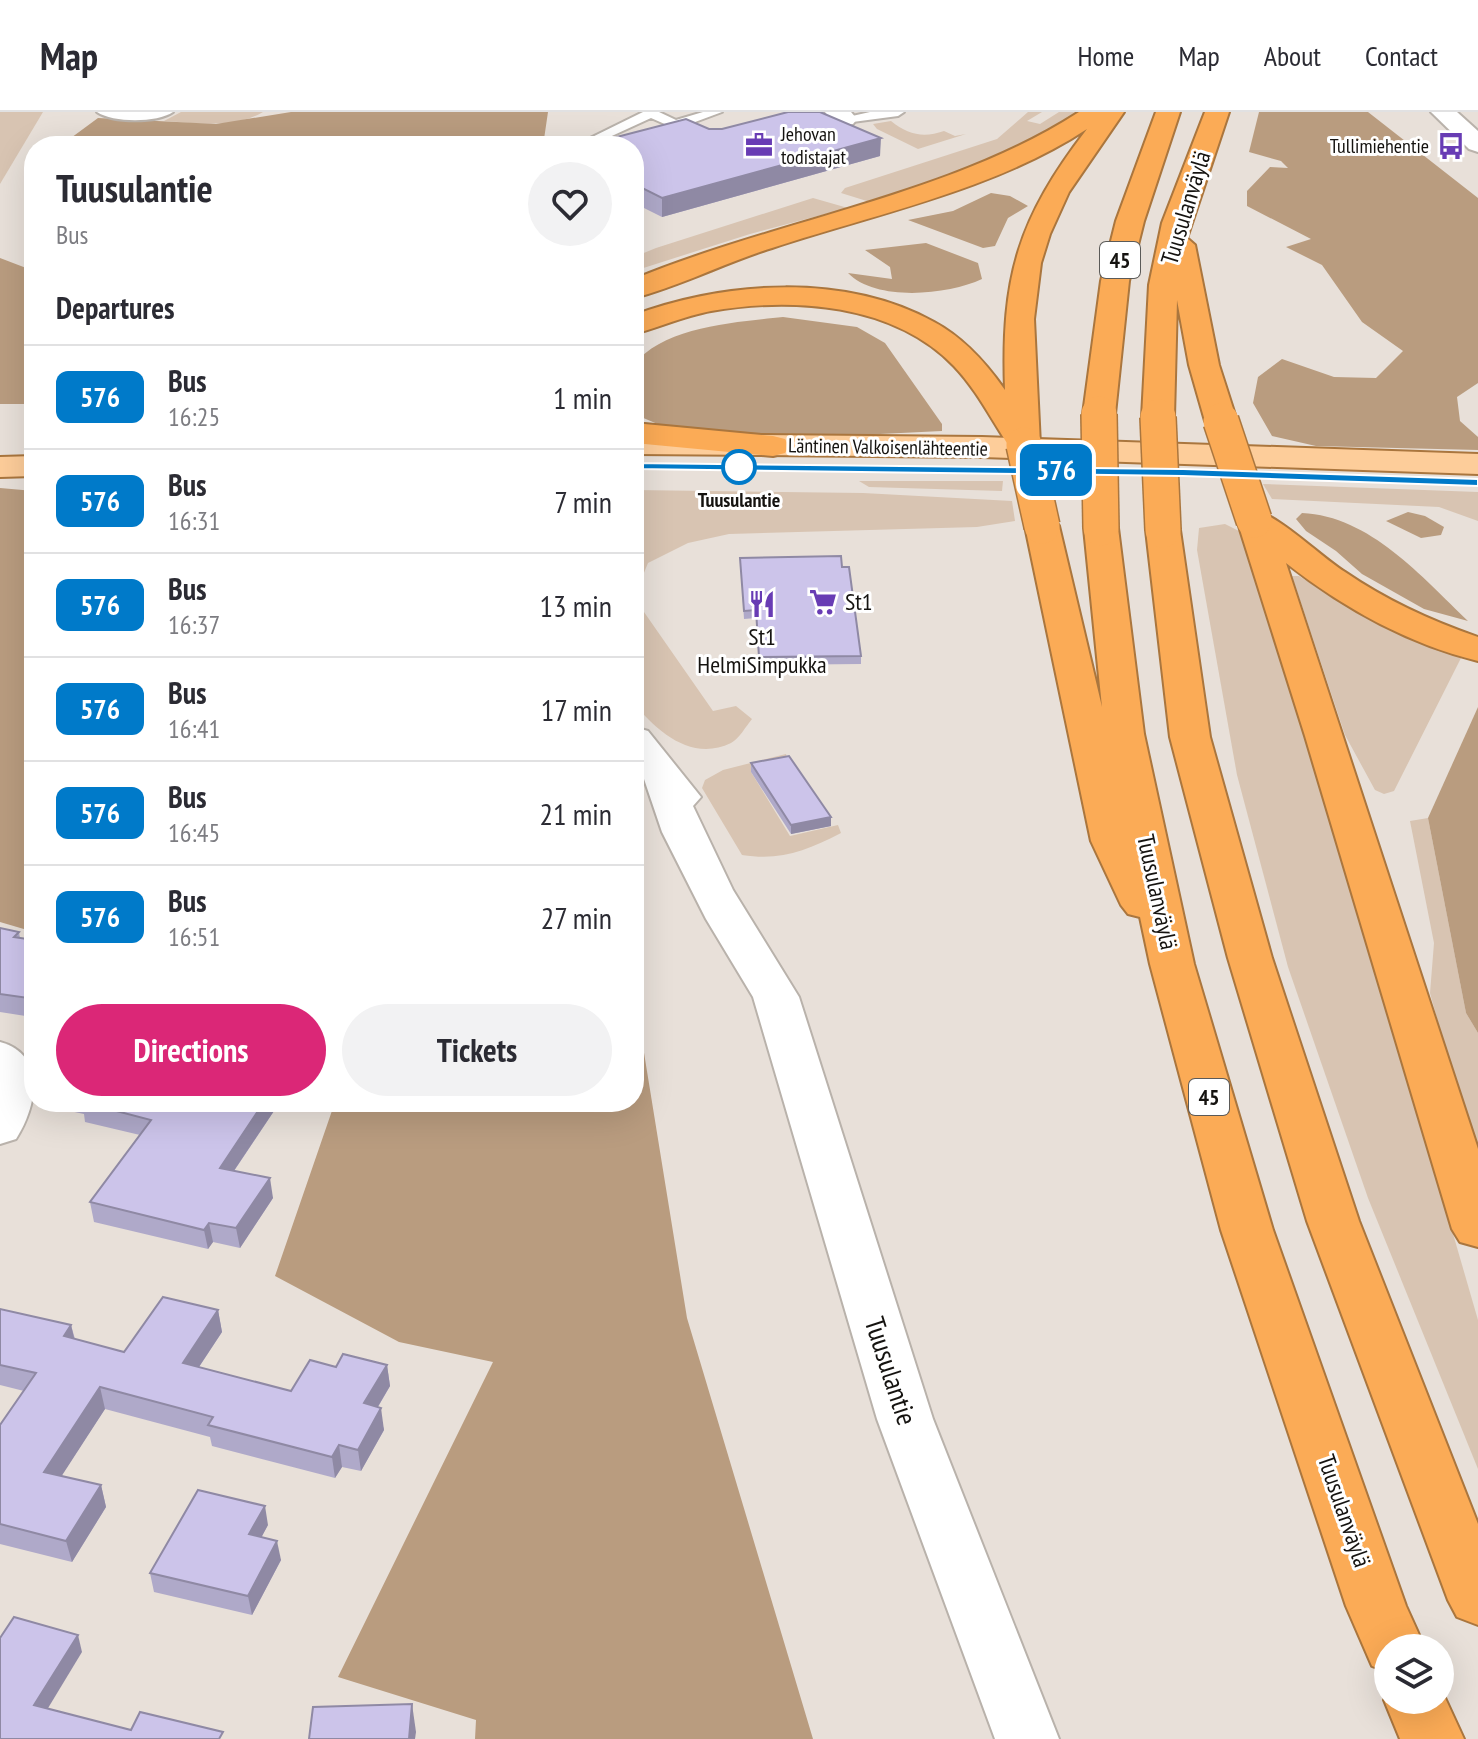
<!DOCTYPE html>
<meta charset="utf-8">
<style>
:root{--surface:#fff;--page:#f2f2f3;--text:#2b2b33;--muted:#7c7c81;--line:#e1e1e2;--accent:#db2777}
body{margin:0;font-family:"PT Sans Narrow",sans-serif;background:var(--page);color:var(--text);height:100vh;display:flex;flex-direction:column;font-size:30px;white-space:nowrap}
*{box-sizing:border-box;margin:0}
p{font-size:26px;color:var(--muted)}
.icon{flex:none;width:44px;height:44px;fill:none;stroke:currentColor;stroke-width:2;stroke-linecap:round;stroke-linejoin:round}
.map{position:relative;flex:1;overflow:hidden}
.panel{position:absolute;left:24px;top:24px;width:620px;height:976px;display:flex;flex-direction:column;background:var(--surface);border-radius:32px;box-shadow:0 8px 32px #0002}
.panel>*{flex:none}
.badge{padding:0 16px;border-radius:12px;font-size:28px;line-height:52px}
.buttons{position:absolute;left:1374px;top:1522px;display:grid;gap:16px}
.buttons a{display:grid;place-items:center;width:80px;height:80px;border-radius:50%;background:var(--surface);box-shadow:0 8px 32px #0002;font-size:40px}
.map>.badge{position:absolute;translate:-50% -50%;box-shadow:0 0 0 4px #fff}
h2{padding:0 32px;font-size:30px;line-height:72px}
.round{display:grid;place-items:center;flex:none;width:84px;height:84px;border-radius:42px;background:var(--page)}
.summary{display:flex;align-items:center;justify-content:space-between;height:136px;padding:0 32px}
h1{font-size:38px;font-weight:700;line-height:60px}
.action{display:flex;gap:16px;margin-top:auto;padding:16px 32px}
.action a{flex:1;height:92px;border-radius:48px;background:var(--accent);color:#fff;font-size:32px;font-weight:700;line-height:92px;text-align:center}
.action a+a{background:var(--page);color:var(--text)}
ul{padding:0;list-style:none}
li{display:flex;align-items:center;gap:24px;height:104px;padding:0 32px;border-top:2px solid var(--line)}
li div{flex:1}
li b{display:block;font-size:30px}
li em{font-style:normal}
li .badge{min-width:88px;font-weight:700;text-align:center}
header{display:flex;align-items:center;gap:48px;box-sizing:border-box;height:112px;padding:0 40px;background:var(--surface);border-bottom:2px solid var(--line)}
header strong{font-size:38px}
nav{display:flex;gap:44px;margin-inline-start:auto;font-size:28px}
.map>svg:first-child{display:block}
.green{fill:#d8c4b2}
.forest{fill:#b99c7f}
.lines{fill:none;stroke-linecap:round;stroke-linejoin:round}
.lane-casing{stroke:#b9b2ab;stroke-width:4}
.street-casing{stroke:#b9b2ab;stroke-width:4}
.secondary-casing{stroke:#b9b2ab;stroke-width:4}
.primary-casing{stroke:#aa763e;stroke-width:4}
.highway-casing{stroke:#aa763e;stroke-width:4}
.lane{fill:#fff;fill-rule:evenodd}
.street{fill:#fff;fill-rule:evenodd}
.secondary{fill:#fff;fill-rule:evenodd}
.primary{fill:#fdcd9a;fill-rule:evenodd}
.highway{fill:#fbab56;fill-rule:evenodd}
.highway-bridge-casing{stroke:#aa763e;stroke-width:38;stroke-linecap:butt}
.highway-bridge{stroke:#fbab56;stroke-width:35}
.wall{fill:#afa9c9}
.shaded-wall{fill:#8f89a4}
.building{fill:#ccc4ea;stroke:#8f89a4;stroke-width:2}
.line{fill:#007ac9;stroke:#fff;stroke-width:2}
.stop-dot{fill:#fff;stroke:#007ac9;stroke-width:4}
.labels{text-anchor:middle;stroke-width:6;stroke-linejoin:round;paint-order:stroke}
.far-poi-label{font-size:20px;fill:#151310;stroke:#fff;text-anchor:start}
.far-street-label{font-size:20px;fill:#151310;stroke:#fff}
.far-stop-label{font-size:20px;font-weight:bold;fill:#151310;stroke:#fff}
.shield{fill:#fff;stroke:#5b5a58;stroke-width:2}
.shield-label{font-size:22px;font-weight:bold;fill:#151310}
.street-label{font-size:24px;fill:#151310;stroke:#fff}
.poi-label{font-size:24px;fill:#151310;stroke:#fff;text-anchor:start}
.near-street-label{font-size:28px;fill:#151310;stroke:#fff}
</style>
<header>
<strong>Map</strong>
<nav><a>Home</a><a>Map</a><a>About</a><a>Contact</a></nav>
</header>
<div class="map">
<svg width="1478" height="1627" viewBox="0 0 1478 1627">
<rect width="100%" height="100%" fill="#e8e0d9"/>
<g class="green">
<polygon points="0,0 43,0 0,72"/>
<path d="M181,0H263C234,17 196,11 164,9Z"/>
<polygon points="1028,0 1042,0 1027,9 1040,12 1059,0 1081,0 1061,14 969,57 870,90 841,81 845,76 997,27"/>
<path d="M891,9C908,23 924,26 944,19L955,24L966,22L918,37L877,17L873,12Z"/>
<polygon points="813,86 848,96 750,122 634,159 634,145 656,136"/>
<polygon points="859,369 1003,369 1002,379 869,375"/>
<polygon points="1263,372 1478,380 1478,409 1439,395 1272,387"/>
<path d="M634,378L863,381L1012,389L1015,409L977,415L729,422L688,431L648,451L637,478L644,500L713,599L736,594L752,607C746,614 739,627 731,631C692,650 657,620 634,591Z"/>
<polygon points="1225,412 1241,420 1338,725 1478,1208 1478,1357 1368,1086 1288,855 1237,663 1197,438 1199,416"/>
<polygon points="1292,464 1299,464 1347,494 1404,525 1462,544 1394,679 1384,682 1375,678 1345,623"/>
<path d="M786,642L789,653L751,660L790,724L838,713L841,721C806,739 781,749 742,743L702,676L705,668L723,658Z"/>
<polygon points="1428,706 1466,901 1478,921 1478,1056 1430,881 1434,831 1410,709"/>
</g>
<g class="forest">
<polygon points="291,0 548,0 543,34 60,34 98,6 216,12"/>
<polygon points="1259,0 1368,0 1478,86 1478,271 1457,285 1460,309 1478,325 1478,338 1316,334 1272,324 1253,291 1258,265 1282,247 1334,265 1376,266 1403,239 1362,210 1322,153 1286,135 1311,127 1247,94 1247,79 1270,55 1288,56 1281,49 1249,40"/>
<polygon points="991,81 1010,84 1028,94 1008,106 995,134 983,136 908,108 953,99"/>
<path d="M926,131L978,151L982,167C948,183 876,190 848,161L892,167L890,155L865,138Z"/>
<polygon points="0,146 34,159 34,292 0,292"/>
<path d="M783,205L857,215L885,231L942,312V319L818,325L667,316L634,302V253C663,214 738,210 783,205Z"/>
<polygon points="0,376 34,379 34,820 0,810"/>
<polygon points="1408,400 1425,404 1444,415 1441,423 1421,426 1386,409"/>
<path d="M1302,401C1370,404 1422,465 1468,509L1424,497L1362,462L1336,439L1306,419L1296,407Z"/>
<polygon points="1478,595 1478,921 1466,901 1428,706"/>
<polygon points="634,879 687,1206 813,1627 475,1627 476,1608 338,1565 493,1250 399,1230 275,1164 335,990 634,990"/>
</g>
<g class="lines">
<g class="lane-casing">
<g id="lane">
<path d="M97,0H173C157,11 113,11 97,0Z"/>
<polygon points="643,0 659,0 676,8 703,0 722,0 687,13 705,23 699,27 651,6 590,34 574,34"/>
<polygon points="870,0 904,0 898,4 845,11 839,7"/>
</g>
</g>
<g class="street-casing">
<g id="street">
<path d="M825,0H851L857,7L853,12C840,15 833,11 825,0Z"/>
<path d="M0,930C47,943 37,994 16,1027L0,1032Z"/>
</g>
</g>
<g class="secondary-casing">
<g id="secondary">
<polygon points="1431,0 1457,0 1478,19 1478,40 1469,37"/>
<polygon points="634,615 648,619 701,685 693,694 733,778 799,885 933,1307 1059,1627 995,1627 877,1307 753,885 706,807 662,720 643,664 634,653"/>
</g>
</g>
<g class="primary-casing">
<g id="primary">
<polygon points="634,322 982,325 1478,342 1478,362 982,345 634,342"/>
<polygon points="34,344 34,364 0,365 0,345"/>
</g>
</g>
<g class="highway-casing">
<g id="highway">
<path d="M1079,0H1124L1069,80L1050,122L1041,151L1034,207L1040,333L1035,340L1024,343L1013,340C993,311 978,279 954,254C893,191 792,185 711,199C684,204 660,215 634,222V203C726,169 845,161 934,210C964,226 986,251 1005,278C1001,164 1018,107 1087,17C994,78 878,101 772,136C727,150 680,174 634,186V167C777,108 951,83 1079,0Z"/>
<polygon points="1156,0 1180,0 1144,109 1129,169 1115,302 1110,309 1099,312 1088,309 1083,302 1101,169 1116,109"/>
<polygon points="1205,0 1229,0 1187,126 1195,133 1219,253 1237,309 1232,316 1221,319 1210,316 1205,309 1189,253 1177,188 1174,305 1169,312 1158,315 1147,312 1142,305 1149,173 1162,111"/>
<polygon points="634,311 773,324 785,327 789,334 785,341 773,344 634,331"/>
<path d="M1254,398C1280,404 1320,444 1345,460C1386,488 1431,509 1478,525V549C1408,532 1342,495 1286,451L1478,1037V1135L1460,1130L1452,1117L1305,624L1237,408L1242,401Z"/>
<polygon points="1042,404 1054,407 1059,414 1102,595 1084,416 1089,409 1101,406 1113,409 1118,416 1144,622 1194,852 1273,1118 1406,1494 1425,1536 1388,1536 1388,1560 1372,1554 1346,1494 1221,1118 1150,852 1140,805 1128,802 1121,793 1091,729 1025,414 1030,407"/>
<polygon points="1163,408 1175,411 1180,418 1210,625 1272,846 1359,1109 1478,1412 1478,1513 1457,1505 1448,1488 1307,1109 1228,846 1170,625 1146,418 1151,411"/>
<polygon points="1440,1575 1464,1627 1400,1627 1384,1588 1388,1579 1388,1588 1440,1588"/>
</g>
</g>
<use href="#lane" class="lane"/>
<use href="#street" class="street"/>
<use href="#secondary" class="secondary"/>
<use href="#primary" class="primary"/>
<use href="#highway" class="highway"/>
<g class="highway-bridge-casing">
<g id="highway-bridge">
<polyline points="1099,302 1101,416"/>
<polyline points="1158,305 1163,418"/>
<polyline points="1221,309 1254,408"/>
<polyline points="1024,333 1042,414"/>
</g>
</g>
<use href="#highway-bridge" class="highway-bridge"/>
</g>
<g class="wall">
<polygon points="709,17 880,44 662,105 634,91 634,34"/>
<polygon points="740,446 861,544 861,552 759,553 756,506 744,507"/>
<polygon points="751,651 831,705 831,714 791,722 751,660"/>
<polygon points="0,816 19,820 32,905 0,900"/>
<polygon points="68,990 280,990 234,1059 273,1086 240,1136 213,1130 208,1137 94,1110 90,1090 140,1023 85,1010 84,1002 70,999"/>
<polygon points="0,1197 71,1213 75,1227 124,1240 218,1198 222,1220 199,1255 291,1279 336,1255 387,1253 390,1274 378,1295 384,1318 361,1359 342,1355 335,1366 212,1334 210,1325 105,1297 61,1364 101,1373 106,1395 72,1450 0,1432 0,1313 24,1279 0,1273"/>
<polygon points="268,1413 261,1425 281,1448 252,1503 154,1480 150,1461"/>
</g>
<g class="shaded-wall">
<polygon points="881,26 880,44 662,105 662,86"/>
<polygon points="831,705 831,714 791,722 791,713"/>
<polygon points="34,878 34,903 32,905 28,886"/>
<polygon points="264,990 280,990 223,1075 220,1056"/>
<polygon points="270,1066 273,1086 240,1136 236,1116"/>
<polygon points="209,1111 213,1130 208,1137 204,1118"/>
<polygon points="218,1198 222,1220 187,1273 183,1251"/>
<polygon points="71,1213 76,1234 64,1224"/>
<polygon points="387,1253 390,1274 367,1313 364,1291"/>
<polygon points="100,1275 105,1297 50,1382 44,1360"/>
<polygon points="381,1296 384,1318 361,1359 358,1338"/>
<polygon points="339,1333 342,1355 335,1366 332,1345"/>
<polygon points="101,1373 106,1395 72,1450 66,1429"/>
<polygon points="265,1394 268,1413 253,1441 249,1422"/>
<polygon points="277,1429 281,1448 252,1503 248,1484"/>
<polygon points="78,1523 82,1540 39,1611 34,1593"/>
<polygon points="412,1592 416,1620 415,1627 409,1627"/>
</g>
<g class="building">
<polygon points="788,0 820,0 881,26 662,86 634,72 634,34 582,34 686,7 709,17 722,17"/>
<polygon points="841,444 842,455 849,455 861,544 759,545 756,498 744,499 740,446"/>
<polygon points="789,644 831,705 791,713 751,651"/>
<polygon points="0,816 19,820 14,825 34,828 34,878 28,886 0,882"/>
<polygon points="82,990 264,990 220,1056 270,1066 236,1116 209,1111 204,1118 90,1090 151,1008"/>
<polygon points="163,1185 218,1198 183,1251 291,1279 310,1248 336,1255 343,1242 387,1253 364,1291 381,1296 358,1338 339,1333 332,1345 208,1313 213,1305 100,1275 44,1360 101,1373 66,1429 0,1412 0,1313 36,1261 0,1253 0,1197 71,1213 64,1224 124,1240"/>
<polygon points="198,1378 265,1394 249,1422 277,1429 248,1484 150,1461"/>
<polygon points="14,1505 78,1523 34,1593 131,1618 140,1600 223,1620 219,1627 0,1627 0,1526"/>
<polygon points="412,1592 409,1627 309,1627 313,1595"/>
</g>
<polygon class="line" points="630,351 1183,357 1478,367 1478,374 1183,364 634,357 628,354"/>
<defs>
<g id="office-bare" transform="scale(2.16)"><path d="M-6-3h4V-5.5h4V-3h4V5H-6ZM-1-4.5V-3h2v-1.5ZM-6 0V1H6V0Z" fill="#683cb4" stroke="#fff" stroke-width="2.5" paint-order="stroke"/></g>
<g id="bus-bare" transform="scale(2.16)"><path d="M-5-6H5V4H4V6H2V4H-2V6H-4V4H-5ZM-3.5-4V0h7V-4ZM-3.5 1.2v1.5H-2V1.2ZM2 1.2v1.5H3.5V1.2Z" fill="#683cb4" stroke="#fff" stroke-width="2.5" paint-order="stroke"/></g>
<g id="supermarket-bare" transform="scale(2.16)"><path d="M-6-5.5h2.5l.6 2H6L4.5 2H-2.5L-4.4-4H-6ZM-1.5 3.2a1.3 1.3 0 1 0 .1 0ZM3 3.2a1.3 1.3 0 1 0 .1 0Z" fill="#683cb4" stroke="#fff" stroke-width="2.5" paint-order="stroke"/></g>
<g id="restaurant-bare" transform="scale(2.16)"><path d="M-5-6h1v4h1v-4h1v4h1v-4h1v5L-1.5 .5V6h-2V.5L-5-1ZM5-6V6H3V1.5H1.5Q1.5-4 5-6Z" fill="#683cb4" stroke="#fff" stroke-width="2.5" paint-order="stroke"/></g>
</defs>
<g fill-rule="evenodd">
<use href="#office-bare" x="759" y="33"/>
<use href="#bus-bare" x="1451" y="34"/>
<use href="#supermarket-bare" x="823" y="490"/>
<use href="#restaurant-bare" x="762" y="492"/>
</g>
<circle class="stop-dot" cx="739" cy="355" r="16"/>
<g class="labels">
<g class="far-poi-label">
<text x="781" y="29">Jehovan<tspan x="781" dy="23">todistajat</tspan></text>
<text x="1429" y="41" text-anchor="end">Tullimiehentie</text>
</g>
<g class="far-street-label">
<text transform="translate(888 335) rotate(1)" y="7">Läntinen Valkoisenlähteentie</text>
</g>
<g class="far-stop-label">
<text x="739" y="395">Tuusulantie</text>
</g>
<g class="shield">
<rect x="1100" y="130" width="40" height="36" rx="6"/>
<rect x="1189" y="967" width="40" height="36" rx="6"/>
</g>
<g class="shield-label">
<text x="1120" y="156">45</text>
<text x="1209" y="993">45</text>
</g>
<g class="street-label">
<text transform="translate(1186 96) rotate(-73)" y="8">Tuusulanväylä</text>
<text transform="translate(1157 780) rotate(78)" y="8">Tuusulanväylä</text>
<text transform="translate(1344 1399) rotate(71)" y="8">Tuusulanväylä</text>
</g>
<g class="poi-label">
<text x="845" y="498">St1</text>
<text x="762" y="533" text-anchor="middle">St1<tspan x="762" dy="28">HelmiSimpukka</tspan></text>
</g>
<g class="near-street-label">
<text transform="translate(891 1259) rotate(72)" y="10">Tuusulantie</text>
</g>
</g>
</svg>
<div class="buttons">
<a><svg class="icon" aria-label="layers" viewBox="0 0 24 24"><path d="M12 4l9 5-9 5-9-5zM3 14l9 5 9-5"/></svg></a>
</div>
<b class="badge" style="left:1056px;top:358px;background:#007ac9;color:#fff">576</b>
<section class="panel">
<div class="summary"><div><h1>Tuusulantie</h1><p>Bus</p></div><a class="round"><svg class="icon" aria-label="heart" viewBox="0 0 24 24"><path d="M12 20l-8-8c-3-5 5-10 8-4 3-6 11-1 8 4z"/></svg></a></div>
<h2>Departures</h2>
<ul>
<li><span class="badge" style="background:#007ac9;color:#fff">576</span><div><b>Bus</b><p>16:25</p></div><em>1 min</em></li>
<li><span class="badge" style="background:#007ac9;color:#fff">576</span><div><b>Bus</b><p>16:31</p></div><em>7 min</em></li>
<li><span class="badge" style="background:#007ac9;color:#fff">576</span><div><b>Bus</b><p>16:37</p></div><em>13 min</em></li>
<li><span class="badge" style="background:#007ac9;color:#fff">576</span><div><b>Bus</b><p>16:41</p></div><em>17 min</em></li>
<li><span class="badge" style="background:#007ac9;color:#fff">576</span><div><b>Bus</b><p>16:45</p></div><em>21 min</em></li>
<li><span class="badge" style="background:#007ac9;color:#fff">576</span><div><b>Bus</b><p>16:51</p></div><em>27 min</em></li>
</ul>
<div class="action"><a>Directions</a><a>Tickets</a></div>
</section>
</div>
